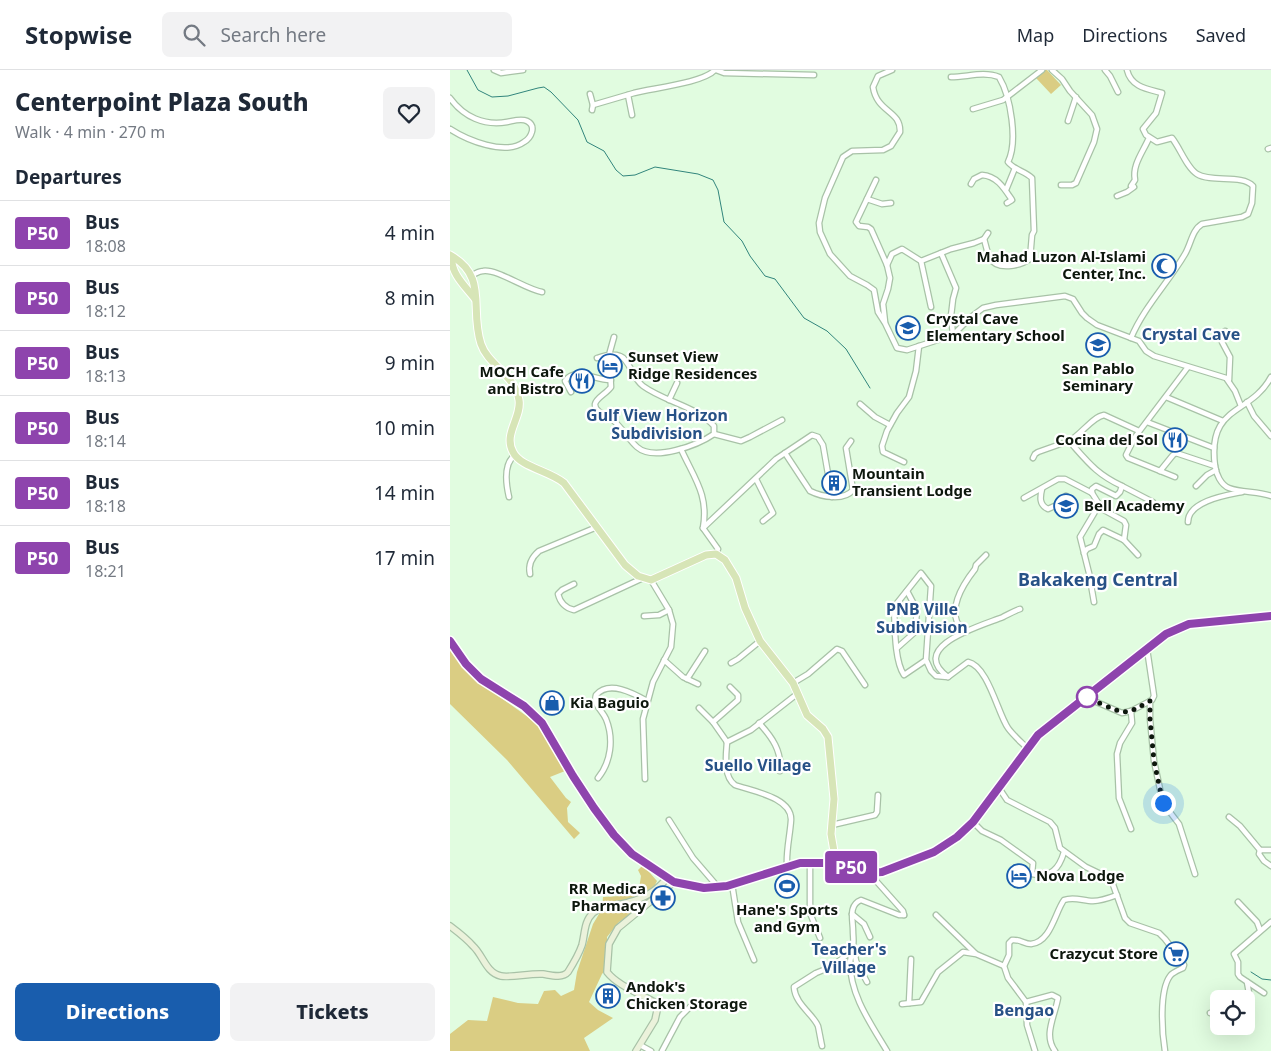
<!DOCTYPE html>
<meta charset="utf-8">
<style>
:root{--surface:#fff;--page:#f2f2f3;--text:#1f2937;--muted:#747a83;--line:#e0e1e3;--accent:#195dad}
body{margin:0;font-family:"Noto Sans",sans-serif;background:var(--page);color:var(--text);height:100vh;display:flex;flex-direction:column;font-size:19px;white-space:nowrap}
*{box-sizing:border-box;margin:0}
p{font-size:16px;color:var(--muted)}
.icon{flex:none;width:28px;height:28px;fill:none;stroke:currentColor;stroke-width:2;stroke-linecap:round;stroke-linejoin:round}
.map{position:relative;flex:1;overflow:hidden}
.sheet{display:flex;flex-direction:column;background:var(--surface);width:450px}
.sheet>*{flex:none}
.badge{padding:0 10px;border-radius:4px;font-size:18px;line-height:32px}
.controls{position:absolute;left:760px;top:920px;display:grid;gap:10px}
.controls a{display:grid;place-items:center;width:45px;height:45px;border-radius:8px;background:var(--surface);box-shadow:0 5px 20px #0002;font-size:25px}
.you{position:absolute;width:25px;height:25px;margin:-12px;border:4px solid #fff;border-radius:50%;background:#1a73e8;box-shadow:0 0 0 8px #1a73e833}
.map>.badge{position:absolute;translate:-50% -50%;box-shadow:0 0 0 2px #fff}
h2{padding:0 15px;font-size:19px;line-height:45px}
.round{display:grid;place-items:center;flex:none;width:52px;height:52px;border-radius:8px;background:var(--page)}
.headline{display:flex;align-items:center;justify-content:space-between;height:85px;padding:0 15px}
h1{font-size:24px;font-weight:800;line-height:38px}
.cta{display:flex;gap:10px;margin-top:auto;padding:10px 15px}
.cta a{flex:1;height:58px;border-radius:8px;background:var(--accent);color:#fff;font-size:20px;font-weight:800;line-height:58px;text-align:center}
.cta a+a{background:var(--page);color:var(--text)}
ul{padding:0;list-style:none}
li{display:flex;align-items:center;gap:15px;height:65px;padding:0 15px;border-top:1px solid var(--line)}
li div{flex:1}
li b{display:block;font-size:19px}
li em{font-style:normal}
li .badge{min-width:55px;font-weight:700;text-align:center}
header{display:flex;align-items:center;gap:30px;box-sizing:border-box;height:70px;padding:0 25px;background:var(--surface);border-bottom:1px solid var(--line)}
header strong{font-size:24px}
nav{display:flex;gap:28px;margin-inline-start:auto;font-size:18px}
.search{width:350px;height:45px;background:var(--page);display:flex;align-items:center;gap:12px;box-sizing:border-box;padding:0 18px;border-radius:8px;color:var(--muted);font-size:19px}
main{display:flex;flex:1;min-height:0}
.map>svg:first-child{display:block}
.green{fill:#dacd83}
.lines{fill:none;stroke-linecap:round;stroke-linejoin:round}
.stream{stroke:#31857c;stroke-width:1}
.street-casing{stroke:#a8c2a7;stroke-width:7}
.secondary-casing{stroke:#a8c2a7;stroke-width:8}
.primary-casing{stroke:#fff;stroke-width:9}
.street{stroke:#fff;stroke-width:4.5}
.secondary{stroke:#ebf2db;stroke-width:5.5}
.primary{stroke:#d7e5b7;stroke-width:7}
.line-casing{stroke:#fff;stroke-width:11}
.line{stroke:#8e44ad;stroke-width:8}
.walk{stroke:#0d170d;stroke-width:5;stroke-dasharray:0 9}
.stop-dot{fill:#fff;stroke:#8e44ad;stroke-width:2.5}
.labels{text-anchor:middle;stroke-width:4.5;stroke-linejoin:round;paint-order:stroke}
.poi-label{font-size:15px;font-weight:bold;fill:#0d170d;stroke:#fff;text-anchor:start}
.neighbourhood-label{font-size:16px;font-weight:bold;fill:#275186;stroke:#fff}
.quarter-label{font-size:18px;font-weight:bold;fill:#275186;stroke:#fff}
</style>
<header>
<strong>Stopwise</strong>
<div class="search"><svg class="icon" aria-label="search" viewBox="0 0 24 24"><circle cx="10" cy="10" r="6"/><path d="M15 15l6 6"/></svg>Search here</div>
<nav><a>Map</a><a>Directions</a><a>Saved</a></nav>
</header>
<main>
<section class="sheet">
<div class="headline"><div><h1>Centerpoint Plaza South</h1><p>Walk · 4 min · 270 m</p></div><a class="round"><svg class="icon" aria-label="heart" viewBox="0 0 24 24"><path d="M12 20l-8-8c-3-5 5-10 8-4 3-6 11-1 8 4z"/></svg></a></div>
<h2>Departures</h2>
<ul>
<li><span class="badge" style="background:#8e44ad;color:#fff">P50</span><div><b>Bus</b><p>18:08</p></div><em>4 min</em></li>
<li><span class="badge" style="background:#8e44ad;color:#fff">P50</span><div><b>Bus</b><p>18:12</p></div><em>8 min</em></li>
<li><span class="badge" style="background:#8e44ad;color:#fff">P50</span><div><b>Bus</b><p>18:13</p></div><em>9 min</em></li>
<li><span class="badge" style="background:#8e44ad;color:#fff">P50</span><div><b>Bus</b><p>18:14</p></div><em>10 min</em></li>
<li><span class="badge" style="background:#8e44ad;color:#fff">P50</span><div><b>Bus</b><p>18:18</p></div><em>14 min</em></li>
<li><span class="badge" style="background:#8e44ad;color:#fff">P50</span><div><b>Bus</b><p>18:21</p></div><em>17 min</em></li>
</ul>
<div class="cta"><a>Directions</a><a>Tickets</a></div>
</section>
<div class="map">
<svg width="821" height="981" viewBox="0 0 821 981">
<rect width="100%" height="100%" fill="#e1fce0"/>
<g class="green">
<polygon points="595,0 597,0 611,15 601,24 586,8"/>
<polygon points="0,576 12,597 22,607 85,652 95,664 115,701 100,707 116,728 121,732 117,738 118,752 130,763 124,769 57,690 0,634"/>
<polygon points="193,795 207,811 205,815 211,822 190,839 169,852 157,867 157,898 152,904 139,932 148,940 163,948 134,968 140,981 0,981 0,964 18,950 37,951 43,927 68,933 88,934 94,921 105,920 111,926 124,920 127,902 143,854 152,839 153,827 188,825 191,806 188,800"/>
</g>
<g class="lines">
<g class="stream">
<polyline points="17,0 28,20 42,27 58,26 88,18 94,17 101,22 128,50 137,72 154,81 166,100 173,106 185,105 205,97 248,104 263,110 268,120 274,152 292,171 300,186 315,206 325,209 354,248 377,261 396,279 420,318"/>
<polyline points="801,902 812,909 821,910"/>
</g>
<g class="street-casing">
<g id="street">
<polyline points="44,0 51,3 73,0"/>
<polyline points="266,0 274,3 364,5"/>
<path d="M442,0L428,6L423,17C427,43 451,40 450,62L441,76L433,80L402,81L393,87L375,128L369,153L370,162L380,184L400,206L417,215L424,220L428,242L435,253L447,278L457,280L503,265L521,247L533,238L546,235L615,226L623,229L632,243L637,248L647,255L689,271L696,281L704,286L776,308L785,321L791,336"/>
<polyline points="602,0 612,9 620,21 642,45 647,59 644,72 626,113 622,115 611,115"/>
<polyline points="655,0 660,6 668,22"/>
<path d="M677,0C681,17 697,19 712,23L706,43L693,59L696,65L707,72L722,68C730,78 737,98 747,104C762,113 792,104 803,116L802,133L798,144L792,147L752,154C742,160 741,174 735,184C718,213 694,237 681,268"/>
<path d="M501,7C517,7 534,1 549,7C561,27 568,72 558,92C564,100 575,101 582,108L584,161L582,165L580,189C570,196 547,201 540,188C537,183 536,175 534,169L538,163"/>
<polyline points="140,24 143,35 142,40"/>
<polyline points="178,25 182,45"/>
<path d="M0,28C14,47 34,56 57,52C63,51 71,48 77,51C87,56 81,68 74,72C55,86 17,70 0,59"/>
<path d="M143,35C157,31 170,27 184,23C203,18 253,13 265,0"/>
<polyline points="523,39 553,30 592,0"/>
<polyline points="618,51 626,27"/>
<polyline points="818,79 821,78"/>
<polyline points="426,110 406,152 409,156 418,157 421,159 437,195 440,208 438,219 433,234 435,252"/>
<path d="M521,114L524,109L532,105C547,106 554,118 562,130L557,133"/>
<polyline points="556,120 565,98"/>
<path d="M667,126L677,122L684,117L681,116L685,110C682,95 693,82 699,68"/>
<polyline points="417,129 432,134 441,133"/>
<polyline points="491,183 506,218 503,229 501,246 503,265"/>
<polyline points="471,191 501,179 524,173 534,169"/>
<polyline points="471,191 481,237"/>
<polyline points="437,195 442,184 452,179 471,191"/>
<path d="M22,205C25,204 29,201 33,201C48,199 75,219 92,222"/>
<polyline points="775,261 772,272 780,287 779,310"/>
<path d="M147,288C154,286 162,283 170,286C179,289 183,309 193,316C215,332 246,336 264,356V364C248,375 204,392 187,377C179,370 173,359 164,351C159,347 144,342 145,334C146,328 157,323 161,317L159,285L164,267"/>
<path d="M821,307C800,346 757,334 765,396C766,404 771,415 779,418C792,423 808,421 821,426"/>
<path d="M121,322L115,311C125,296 146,311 161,310"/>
<polyline points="716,327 773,351"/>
<polyline points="219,330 227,313"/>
<polyline points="797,332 804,346 821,366"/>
<polyline points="410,334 425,347 440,355"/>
<polyline points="697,352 764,378"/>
<polyline points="264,364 291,371 300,367 332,350"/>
<path d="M231,379C244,408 259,425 253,458L268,479L266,484"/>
<path d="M335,383L360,421C372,427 394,431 403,420L396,378L401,371"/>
<polyline points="583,388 585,384 588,382 619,371"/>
<polyline points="454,392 433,382 432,376 437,361 447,343 459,327 466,301 469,276"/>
<polyline points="710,401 723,385 726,383 765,396"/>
<polyline points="725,407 678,388 676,385 685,367 738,297"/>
<polyline points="306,409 323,443 313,451"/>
<polyline points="672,416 703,432"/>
<polyline points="746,416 757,405 766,400"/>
<path d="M592,419C590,427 589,435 598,439L609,434L616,426"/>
<path d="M642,423V419L646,416L666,426L670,422L672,416C646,404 637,391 619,371C631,365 642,347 654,345L689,361"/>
<path d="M59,427C56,414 53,394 65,385"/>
<polyline points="574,428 608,409 615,409 642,423 652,439 674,451 676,455 674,470"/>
<path d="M738,452C738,431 777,425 792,422"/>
<polyline points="253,458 326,389 362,365 368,367 373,375 382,427"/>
<polyline points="634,483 637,479 644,476 649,464 653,460 674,470 688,485"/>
<path d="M80,504C78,495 82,487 89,481L147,457"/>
<path d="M124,514L112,520L108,524C110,532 115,538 124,540L193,508"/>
<polyline points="644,532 639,503 630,467 649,435"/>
<polyline points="194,546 209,545 219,540"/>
<path d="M515,562C512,559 509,555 507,552C500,534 514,513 525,499L526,495L536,485"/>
<polyline points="447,578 465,562 467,540 457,521"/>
<polyline points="214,590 233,607 248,614"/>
<path d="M476,590L454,605C444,590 445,555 444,537L471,503L481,516L476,590L481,601L486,606L498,607L518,592C538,596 548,644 558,658C563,665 571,672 577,678"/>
<polyline points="281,593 288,589 310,571"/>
<path d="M498,607C456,576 534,555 553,547C559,544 564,541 570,539"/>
<polyline points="237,609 255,581"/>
<polyline points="343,613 358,604 387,579 392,581 415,615"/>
<polyline points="640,624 644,631 672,643 681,641 702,630 704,626 703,619 697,579"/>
<polyline points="700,631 700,649 704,691 713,733 729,754 745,804"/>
<polyline points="249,638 263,652 277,672"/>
<polyline points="263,652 288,630 288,625 280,617"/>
<path d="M309,653C322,667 332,681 330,701"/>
<path d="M277,672C276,685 273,707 285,715C301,721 342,727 341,750C340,766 336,780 337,796"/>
<polyline points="277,672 301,660 347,624"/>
<path d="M148,708C161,692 164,669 156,649C152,640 143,635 146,625C159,610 183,623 197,631"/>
<polyline points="195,709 193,649 203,612 221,577 223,554 219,540 201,510"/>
<path d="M549,718L557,730L600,752L605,758L610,778L636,797L661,809L675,848L680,853L709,863L715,869L732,891L734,895L733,898C729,900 723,902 720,906C709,921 712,963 715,981"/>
<polyline points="779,747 790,756 810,780"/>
<polyline points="219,750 243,788 268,817"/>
<path d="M523,752L532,761L551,770L583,793L582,804C601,808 609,799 614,782"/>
<polyline points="382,755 425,745 427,742 428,725"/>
<polyline points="681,759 669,728 667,684 670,673 682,653 681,641"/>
<polyline points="821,780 810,780 809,784 814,791 821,796"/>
<polyline points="360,792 360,843 370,868"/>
<polyline points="419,803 453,841 454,845"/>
<polyline points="282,814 288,852 304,890"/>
<polyline points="788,832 807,852 810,860"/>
<polyline points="402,844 414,854 420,867"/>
<polyline points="486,845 525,883"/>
<polyline points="404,880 406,891 417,912"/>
<polyline points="814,923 790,907 788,904 788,892 784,884 821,852"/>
<polyline points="796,929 799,923 797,912"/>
<path d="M576,932L602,925L608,928C605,946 593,965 605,981"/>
<polyline points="459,933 461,889"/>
<polyline points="452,934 471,932 488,902 513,882 526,884 554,896"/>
<polyline points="760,943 769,940"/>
<polyline points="190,975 201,981"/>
<path d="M372,976C371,972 369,960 368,956C363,944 345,934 344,917L366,903L381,897L402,881"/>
<polyline points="212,981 230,947 241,936"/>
<path d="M437,981C421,954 400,925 400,892C401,886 403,881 403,876C404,871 403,866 403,861C403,850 398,835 411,830L449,845H454"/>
<path d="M585,981L577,955L576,932L558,908L554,896L559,885V873L562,870C570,869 574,874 581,874C601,872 605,842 614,830C624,826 633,831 643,831C651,831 659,828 667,825"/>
</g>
</g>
<g class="secondary-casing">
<g id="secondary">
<path d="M0,856C8,862 16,868 23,876C33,885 36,903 51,906C61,908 80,903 93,904C100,905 112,909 118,902C123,894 129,884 132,875C135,864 134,851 143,843C153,834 167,836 179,832C193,829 208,820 217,808"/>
<path d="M186,981L205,950L208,936L206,933C191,924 168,916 157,902L159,874L168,858L224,812"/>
</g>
</g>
<g class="primary-casing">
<g id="primary">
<path d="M0,185C39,207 19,238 31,274C38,295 65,305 69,330C72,347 53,364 63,382C70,397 100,401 114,413L175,495L188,506L201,510L256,485L266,484L275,490L286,508L295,538L310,571L343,613L357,645L373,659L378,667L384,729L381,764L386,793"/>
<path d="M2,187C0,203 16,217 25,229"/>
<polyline points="0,571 16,594 31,609 74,636 92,653 123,706 144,738 164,765 182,784 224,812 254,818 277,816 350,793 386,793 419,803 432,802 484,782 507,767 523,752 587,665 665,605 716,564 739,554 821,546"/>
</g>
</g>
<use href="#street" class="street"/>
<use href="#secondary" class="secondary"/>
<use href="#primary" class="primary"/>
</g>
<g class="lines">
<g class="line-casing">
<polyline id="line" points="0,571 16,594 31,609 74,636 92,653 123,706 144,738 164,765 182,784 224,812 254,818 277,816 350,793 386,793 418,803 432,802 484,782 507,767 523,752 588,665 716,564 739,554 821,546"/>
</g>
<use href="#line" class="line"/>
<path class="walk" d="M637,627L640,624C644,631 649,633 656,636C679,646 679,642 700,631V649L704,691L713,733"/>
</g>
<defs>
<g id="mosque-ring" transform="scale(1.25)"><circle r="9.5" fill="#fff" stroke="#195dad" stroke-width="1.5"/><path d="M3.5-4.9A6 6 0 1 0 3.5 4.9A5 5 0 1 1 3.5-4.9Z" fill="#195dad"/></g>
<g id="school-ring" transform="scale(1.25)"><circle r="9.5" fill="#fff" stroke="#195dad" stroke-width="1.5"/><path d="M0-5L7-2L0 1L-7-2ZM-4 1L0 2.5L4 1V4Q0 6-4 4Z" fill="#195dad"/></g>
<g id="hotel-ring" transform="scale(1.25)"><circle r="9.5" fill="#fff" stroke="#195dad" stroke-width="1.5"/><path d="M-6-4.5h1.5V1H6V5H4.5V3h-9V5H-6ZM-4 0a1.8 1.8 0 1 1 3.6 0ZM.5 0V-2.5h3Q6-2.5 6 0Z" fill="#195dad"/></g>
<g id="restaurant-ring" transform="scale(1.25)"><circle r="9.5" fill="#fff" stroke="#195dad" stroke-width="1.5"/><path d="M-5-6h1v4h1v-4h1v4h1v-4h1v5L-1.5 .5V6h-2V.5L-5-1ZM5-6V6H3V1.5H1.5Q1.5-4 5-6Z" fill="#195dad"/></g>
<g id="building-ring" transform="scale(1.25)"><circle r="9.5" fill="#fff" stroke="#195dad" stroke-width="1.5"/><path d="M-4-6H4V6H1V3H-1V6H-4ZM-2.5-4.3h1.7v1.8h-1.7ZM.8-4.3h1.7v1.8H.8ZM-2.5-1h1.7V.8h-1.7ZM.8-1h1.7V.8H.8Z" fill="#195dad"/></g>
<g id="shop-ring" transform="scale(1.25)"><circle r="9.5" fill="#fff" stroke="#195dad" stroke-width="1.5"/><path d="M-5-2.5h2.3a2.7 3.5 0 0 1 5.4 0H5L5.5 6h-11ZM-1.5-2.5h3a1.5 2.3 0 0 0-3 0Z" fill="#195dad"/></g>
<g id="stadium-ring" transform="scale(1.25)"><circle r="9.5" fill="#fff" stroke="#195dad" stroke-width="1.5"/><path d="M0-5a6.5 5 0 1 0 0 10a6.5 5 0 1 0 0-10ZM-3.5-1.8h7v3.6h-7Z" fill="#195dad"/></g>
<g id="pharmacy-ring" transform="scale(1.25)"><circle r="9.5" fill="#fff" stroke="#195dad" stroke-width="1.5"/><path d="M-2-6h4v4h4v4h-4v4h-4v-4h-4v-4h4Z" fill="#195dad"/></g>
<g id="supermarket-ring" transform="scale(1.25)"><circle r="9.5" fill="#fff" stroke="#195dad" stroke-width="1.5"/><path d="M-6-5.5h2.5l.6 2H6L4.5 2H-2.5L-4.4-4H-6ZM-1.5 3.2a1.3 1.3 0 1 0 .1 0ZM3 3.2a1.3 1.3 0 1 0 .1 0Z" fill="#195dad"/></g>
</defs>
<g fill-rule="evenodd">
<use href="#mosque-ring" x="714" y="196"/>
<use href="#school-ring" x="458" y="258"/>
<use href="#school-ring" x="648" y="275"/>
<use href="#hotel-ring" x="160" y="296"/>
<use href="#restaurant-ring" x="132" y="311"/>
<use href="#restaurant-ring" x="725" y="370"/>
<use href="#building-ring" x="384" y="413"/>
<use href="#school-ring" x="616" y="436"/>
<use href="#shop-ring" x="102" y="633"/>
<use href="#hotel-ring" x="569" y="806"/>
<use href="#stadium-ring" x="337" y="816"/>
<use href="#pharmacy-ring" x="213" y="828"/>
<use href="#supermarket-ring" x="726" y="884"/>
<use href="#building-ring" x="158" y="926"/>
</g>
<circle class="stop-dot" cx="637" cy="627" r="10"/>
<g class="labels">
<g class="poi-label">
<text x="696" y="192" text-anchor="end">Mahad Luzon Al-Islami<tspan x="696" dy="17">Center, Inc.</tspan></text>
<text x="476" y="254">Crystal Cave<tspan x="476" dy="17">Elementary School</tspan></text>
<text x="178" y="292">Sunset View<tspan x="178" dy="17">Ridge Residences</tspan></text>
<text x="648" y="304" text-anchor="middle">San Pablo<tspan x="648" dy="17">Seminary</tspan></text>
<text x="114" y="307" text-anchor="end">MOCH Cafe<tspan x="114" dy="17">and Bistro</tspan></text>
<text x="708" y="375" text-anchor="end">Cocina del Sol</text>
<text x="402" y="409">Mountain<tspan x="402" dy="17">Transient Lodge</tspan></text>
<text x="634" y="441">Bell Academy</text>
<text x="120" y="638">Kia Baguio</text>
<text x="586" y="811">Nova Lodge</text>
<text x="196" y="824" text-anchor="end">RR Medica<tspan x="196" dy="17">Pharmacy</tspan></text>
<text x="337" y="845" text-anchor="middle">Hane's Sports<tspan x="337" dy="17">and Gym</tspan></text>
<text x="708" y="889" text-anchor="end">Crazycut Store</text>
<text x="176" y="922">Andok's<tspan x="176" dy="17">Chicken Storage</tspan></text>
</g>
<g class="neighbourhood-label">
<text x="741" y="270">Crystal Cave</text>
<text x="207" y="351">Gulf View Horizon<tspan x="207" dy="18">Subdivision</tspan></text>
<text x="472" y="545">PNB Ville<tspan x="472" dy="18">Subdivision</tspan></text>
<text x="308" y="701">Suello Village</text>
<text x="399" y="885">Teacher's<tspan x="399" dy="18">Village</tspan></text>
<text x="574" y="946">Bengao</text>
</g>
<g class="quarter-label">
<text x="648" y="516">Bakakeng Central</text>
</g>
</g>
</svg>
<div class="controls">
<a><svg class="icon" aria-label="locate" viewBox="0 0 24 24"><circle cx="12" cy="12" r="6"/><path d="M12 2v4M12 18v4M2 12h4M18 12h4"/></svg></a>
</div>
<div class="you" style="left:713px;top:733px"></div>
<b class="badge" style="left:401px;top:797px;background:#8e44ad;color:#fff">P50</b>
</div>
</main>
